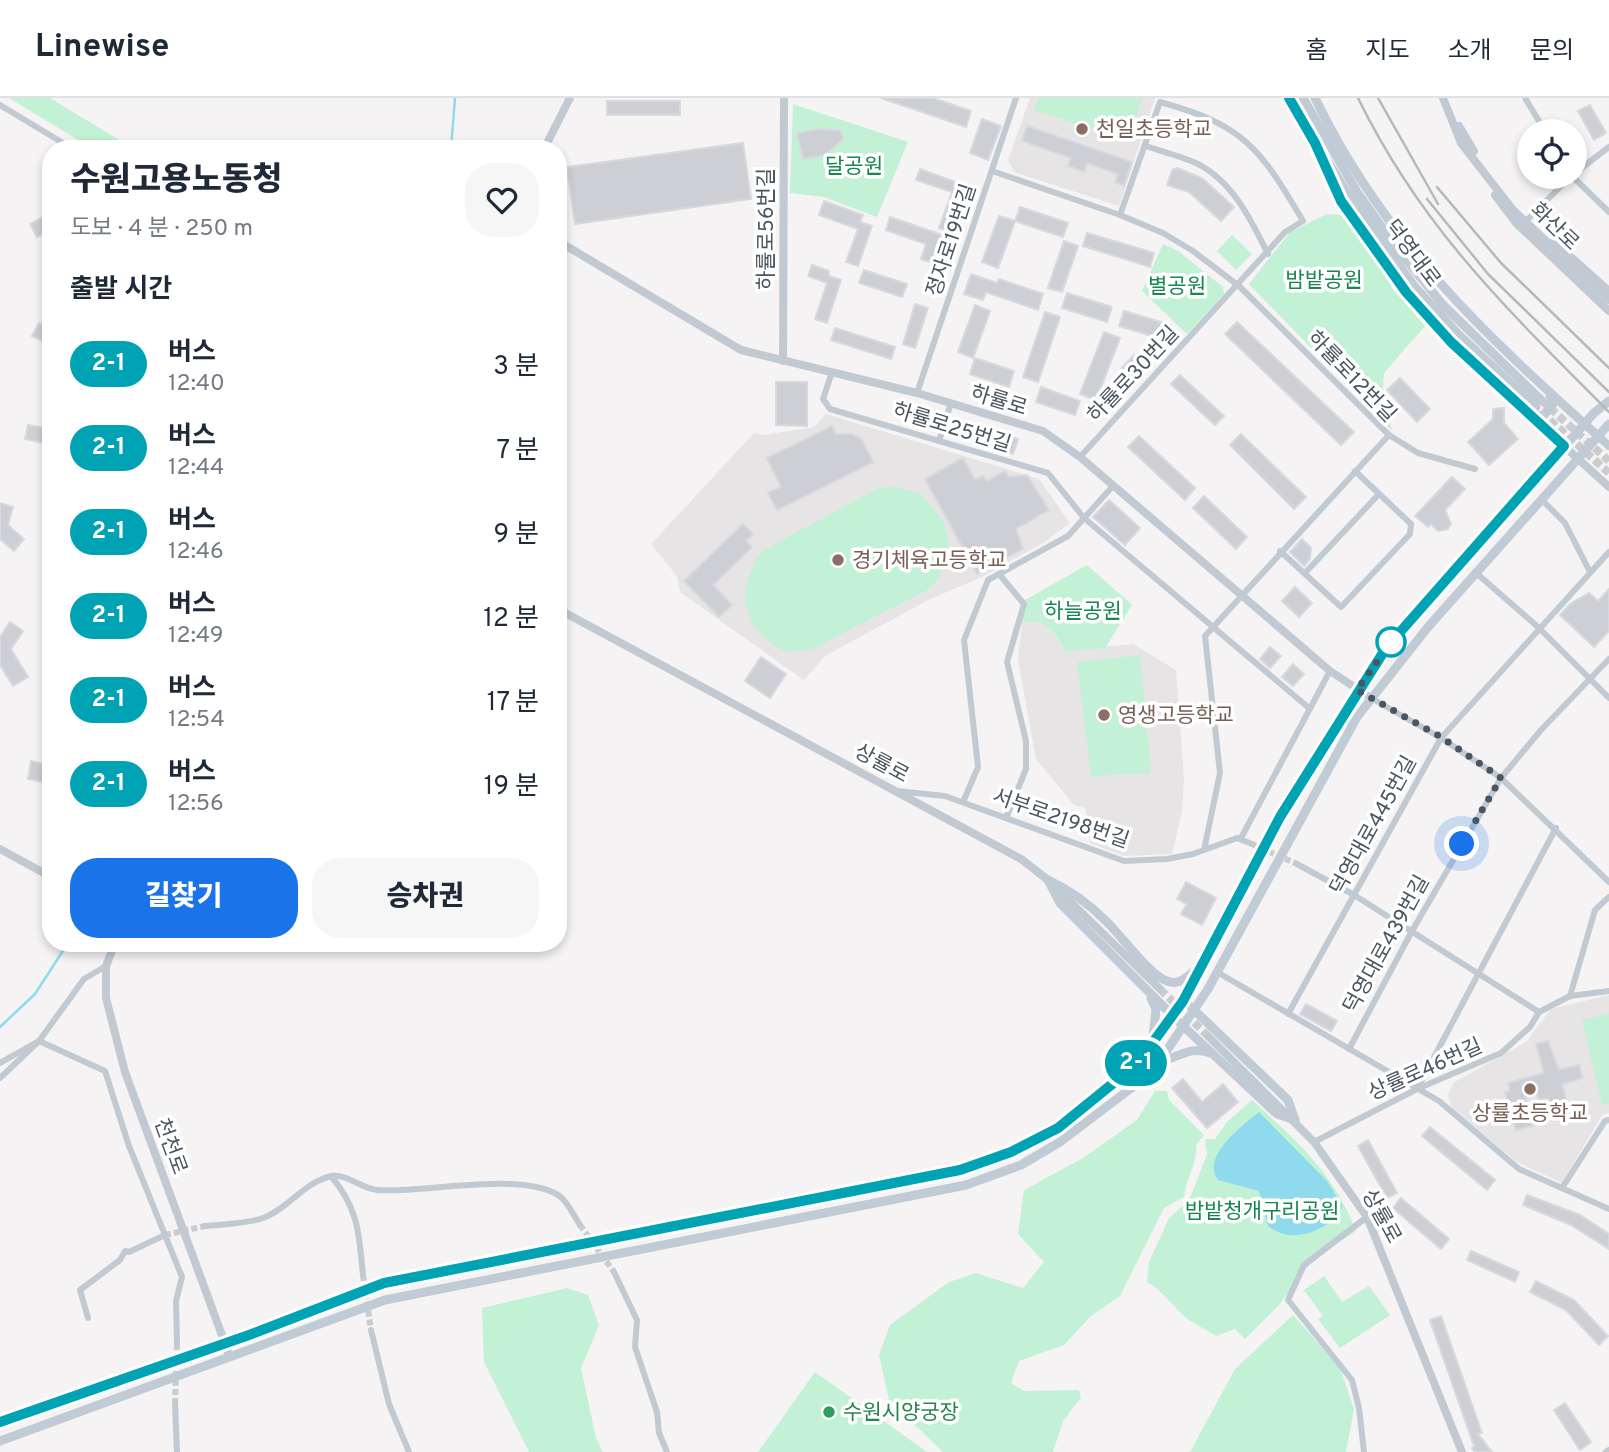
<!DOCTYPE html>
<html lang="ko">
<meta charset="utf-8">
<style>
:root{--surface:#fff;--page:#f6f6f7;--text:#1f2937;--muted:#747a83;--line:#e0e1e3;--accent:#1a73e8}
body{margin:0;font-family:Overpass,"Noto Sans KR",sans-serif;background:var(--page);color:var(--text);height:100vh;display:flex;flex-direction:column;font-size:26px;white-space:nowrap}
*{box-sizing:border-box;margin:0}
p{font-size:23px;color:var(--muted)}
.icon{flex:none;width:38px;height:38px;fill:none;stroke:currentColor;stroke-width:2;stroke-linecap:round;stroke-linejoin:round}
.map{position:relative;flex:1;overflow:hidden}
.sheet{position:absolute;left:42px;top:42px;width:525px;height:812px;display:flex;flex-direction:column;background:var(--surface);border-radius:28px;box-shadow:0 4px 10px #0003}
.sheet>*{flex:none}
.badge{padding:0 14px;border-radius:23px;font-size:24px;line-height:46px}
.tools{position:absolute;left:1517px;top:21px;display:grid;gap:14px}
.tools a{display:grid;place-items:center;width:70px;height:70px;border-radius:50%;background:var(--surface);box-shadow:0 4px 10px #0003;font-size:35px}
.you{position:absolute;width:35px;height:35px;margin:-18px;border:5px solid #fff;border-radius:50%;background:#1a73e8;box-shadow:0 0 0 10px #1a73e833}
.map>.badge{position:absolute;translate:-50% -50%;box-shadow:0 0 0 4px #fff}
h2{padding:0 28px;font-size:26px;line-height:63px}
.round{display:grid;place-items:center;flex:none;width:74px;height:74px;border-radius:28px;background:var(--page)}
.headline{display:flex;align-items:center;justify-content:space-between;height:119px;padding:0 28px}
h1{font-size:33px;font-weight:800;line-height:52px}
.button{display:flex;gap:14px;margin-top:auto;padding:14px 28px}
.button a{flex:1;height:80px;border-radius:28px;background:var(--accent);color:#fff;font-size:28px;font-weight:800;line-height:80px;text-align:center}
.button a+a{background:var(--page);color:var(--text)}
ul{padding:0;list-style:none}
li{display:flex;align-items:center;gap:21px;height:84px;padding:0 28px}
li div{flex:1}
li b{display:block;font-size:26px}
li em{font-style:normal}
li .badge{min-width:77px;font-weight:700;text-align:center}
header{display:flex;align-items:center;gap:42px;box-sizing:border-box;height:98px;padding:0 35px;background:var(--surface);border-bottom:2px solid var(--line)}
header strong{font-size:33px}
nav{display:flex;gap:38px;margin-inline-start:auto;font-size:24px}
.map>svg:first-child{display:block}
.education{fill:#e6e4e5}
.green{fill:#c3f1d5}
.water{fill:#90daee}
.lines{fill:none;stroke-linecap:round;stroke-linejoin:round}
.stream{stroke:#90daee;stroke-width:2.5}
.building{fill:#cdcfd5;stroke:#d7d9de;stroke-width:2}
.minor-tunnel{stroke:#caccce;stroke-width:6;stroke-dasharray:6 3;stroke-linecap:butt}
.tertiary-tunnel{stroke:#caccce;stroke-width:8;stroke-dasharray:8 4;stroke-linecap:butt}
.minor{stroke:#c1cad2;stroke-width:6}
.tertiary{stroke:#c1cad2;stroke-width:8}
.secondary{stroke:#c1cbd6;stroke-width:9}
.rail{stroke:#b5b8bd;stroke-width:2.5}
.line-casing{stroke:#fff;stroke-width:16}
.line{stroke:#00a3b4;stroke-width:10}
.walk{stroke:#4a5661;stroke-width:7;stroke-dasharray:0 12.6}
.education-dot{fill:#8d6e63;stroke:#fff;stroke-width:2.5}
.stop-dot{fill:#fff;stroke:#00a3b4;stroke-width:3.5}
.leisure-dot{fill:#2e9e5b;stroke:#fff;stroke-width:2.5}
.labels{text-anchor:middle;stroke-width:7;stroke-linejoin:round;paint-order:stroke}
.education-label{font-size:21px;fill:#785e54;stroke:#fff;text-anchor:start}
.park-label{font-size:21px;fill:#17864f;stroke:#fff}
.street-label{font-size:21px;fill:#4a5661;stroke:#fff}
.leisure-label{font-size:21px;fill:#27864d;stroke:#fff;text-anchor:start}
</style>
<header>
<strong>Linewise</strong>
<nav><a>홈</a><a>지도</a><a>소개</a><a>문의</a></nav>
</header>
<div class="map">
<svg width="1609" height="1354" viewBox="0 0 1609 1354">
<rect width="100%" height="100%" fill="#f5f3f3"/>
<g class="education">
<polygon points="1030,0 1155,0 1119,108 1014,74 1008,62"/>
<polygon points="826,316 1039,381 1070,425 1043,445 980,480 930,501 825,558 804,582 680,494 677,478 651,446 754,335 764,337 814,329"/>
<polygon points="1040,522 1046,526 1066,553 1133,546 1176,572 1184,681 1182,714 1172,756 1124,758 1090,745 1085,710 1074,707 1036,661 1018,562 1022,525"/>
<polygon points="1609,897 1609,1015 1602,1017 1562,1085 1517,1064 1452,1011 1448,998 1453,985 1526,944 1551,911"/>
</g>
<g class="green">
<polygon points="9,0 50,0 134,51 93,51"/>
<polygon points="1038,0 1142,0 1129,43 1034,12"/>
<polygon points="793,6 908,44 877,119 824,99 790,95"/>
<polygon points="1327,116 1344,117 1391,183 1392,190 1425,228 1384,275 1383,293 1392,333 1249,186 1290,134"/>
<polygon points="1232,137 1252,156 1236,172 1217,153"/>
<polygon points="1163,146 1178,153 1223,189 1224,196 1187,236 1142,193"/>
<polygon points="892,388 920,396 944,423 949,446 939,480 927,492 812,551 787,554 774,548 753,528 745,505 746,486 755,463 762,453 877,391"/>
<path d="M1087,467L1132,507L1105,550L1066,553C1053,535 1047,519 1022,525L1025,502Z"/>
<polygon points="1140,557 1151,675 1091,678 1077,564"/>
<polygon points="1609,916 1609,1005 1602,1007 1582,922"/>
<path d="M1155,993H1167L1169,1002L1204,1037L1196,1047C1198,1065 1186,1080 1184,1099L1164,1110L1120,1198L1091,1218L1064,1247L1019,1263L1011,1285L1024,1293L1079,1292L1081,1300L1063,1323L1053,1354H943L889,1302L879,1257L890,1227L949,1184L976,1175L1023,1190L1044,1164L1018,1136L1024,1092L1083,1060L1137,1022Z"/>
<path d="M1252,1002C1296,1042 1334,1075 1356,1133L1329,1150L1304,1172L1280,1206L1245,1241L1235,1231L1216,1238C1203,1230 1187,1223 1177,1211C1166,1200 1161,1192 1147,1184L1149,1164L1169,1120L1189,1102L1207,1057L1205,1041H1215L1227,1024Z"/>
<polygon points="1324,1178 1342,1204 1369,1188 1390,1217 1340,1250 1318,1221 1323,1218 1304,1192"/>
<polygon points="567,1190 588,1197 599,1227 581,1270 596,1340 603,1354 529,1354 484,1264 482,1210"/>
<polygon points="1293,1217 1340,1270 1354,1311 1346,1354 1190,1354 1235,1271"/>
<polygon points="815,1274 927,1354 758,1354"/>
</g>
<path class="water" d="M1259,1014L1327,1083L1342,1107L1339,1118C1317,1135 1293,1146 1268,1128L1259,1093L1218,1082C1200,1059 1243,1027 1259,1014Z"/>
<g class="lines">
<g class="stream">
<polyline points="451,51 455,0"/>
<polyline points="0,929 35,896 68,845"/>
</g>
</g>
<g class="building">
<polygon points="881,0 933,0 971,13 966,29"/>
<rect x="607" y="3" width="73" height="14"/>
<polygon points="1590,7 1606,35 1594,42 1578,13"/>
<polygon points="982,21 1001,28 988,62 970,55"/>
<polygon points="1027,28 1132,64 1124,88 1115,84 1118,76 1087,65 1084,74 1068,68 1071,60 1022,43"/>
<polygon points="821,31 841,33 843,41 825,57 803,61 797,35"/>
<polygon points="743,45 751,101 575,126 567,69"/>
<polygon points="1177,70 1202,80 1234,109 1221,123 1189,94 1167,87 1172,72"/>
<polygon points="920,71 955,84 954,88 967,93 952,135 939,130 952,94 916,82"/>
<polygon points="824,103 863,117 860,124 872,128 858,168 846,164 858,131 819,117"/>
<polygon points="1020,109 1068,125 1063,139 1015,123"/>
<polygon points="51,115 51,132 37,139 30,126"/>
<polygon points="999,118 1015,123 998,170 982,164"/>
<polygon points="890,119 942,137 933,165 921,161 926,146 886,132"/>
<polygon points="1087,135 1154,155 1150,169 1083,148"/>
<polygon points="1064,143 1078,148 1062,194 1048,190"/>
<polygon points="812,167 829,173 829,178 841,182 827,225 815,221 827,185 808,178"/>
<polygon points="864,172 907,186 902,199 859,185"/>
<polygon points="971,176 997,185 999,181 1043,196 1038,212 986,194 983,202 964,196"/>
<polygon points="1067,195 1112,209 1107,224 1062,210"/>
<polygon points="915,206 928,210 915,250 903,246"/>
<polygon points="975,207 990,213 973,260 958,254"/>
<polygon points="1124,213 1171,227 1166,242 1119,228"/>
<polygon points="1045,214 1060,219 1038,284 1023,279"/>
<polygon points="1237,224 1354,334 1341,347 1225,236"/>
<polygon points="39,225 51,231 51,247 32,238"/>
<polygon points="835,230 895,249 891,261 831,242"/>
<polygon points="1104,234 1120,240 1096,302 1080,296"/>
<polygon points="1134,257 1145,268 1132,282 1121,271"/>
<polygon points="975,260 1014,273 1009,289 970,276"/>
<polygon points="1180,277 1224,318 1215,327 1171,286"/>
<polygon points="1400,280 1430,311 1417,324 1387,292"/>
<polygon points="776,284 807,284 807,328 776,327"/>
<polygon points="1041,289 1080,303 1075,317 1036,304"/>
<polygon points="1504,310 1504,325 1518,341 1489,367 1468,344 1493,321 1493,311"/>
<polygon points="28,327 51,331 51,361 44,345 25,341"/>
<polygon points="832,328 836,336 852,336 862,342 873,364 777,412 768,395 781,389 767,360"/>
<polygon points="992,332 1018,341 1013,356 987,348"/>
<polygon points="1241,336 1306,399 1294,411 1230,347"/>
<polygon points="1139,338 1195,390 1185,402 1128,349"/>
<polygon points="963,360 975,382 983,378 987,383 1005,373 1009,379 1027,377 1049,412 1016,431 1023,451 977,476 925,381"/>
<polygon points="1452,379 1465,391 1445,412 1451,426 1448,431 1438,433 1431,426 1428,429 1415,418"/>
<polygon points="1204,398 1247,439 1236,451 1193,410"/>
<polygon points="1109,402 1140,430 1125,447 1093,419"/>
<polygon points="0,405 13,409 8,427 24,441 14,453 0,441"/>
<polygon points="743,426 753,436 746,443 752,449 713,487 732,507 719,519 684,483"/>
<polygon points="1302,441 1311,450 1310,461 1304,468 1290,454"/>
<polygon points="1295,489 1312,505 1299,519 1282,503"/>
<polygon points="1609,491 1609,533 1594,549 1560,517 1570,506 1589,495 1598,503"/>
<polygon points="10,524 23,533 11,551 28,579 13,588 0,567 0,539"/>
<polygon points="1270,549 1281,558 1270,570 1260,561"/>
<polygon points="761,559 786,576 770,600 745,583"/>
<polygon points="1293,566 1304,576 1293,588 1282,579"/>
<polygon points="31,663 51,668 51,686 28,681"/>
<polygon points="1186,784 1216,800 1202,827 1181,816 1187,806 1177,801"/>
<polygon points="1306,906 1337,923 1331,933 1300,916"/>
<polygon points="1548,943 1559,972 1579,967 1583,980 1562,986 1569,1011 1552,1016 1548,1000 1539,1002 1535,990 1524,993 1533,1028 1516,1032 1505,994 1510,993 1508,985 1544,975 1536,946"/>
<polygon points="1183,981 1202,1004 1223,986 1238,1004 1207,1030 1172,990"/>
<polygon points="1430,1029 1495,1082 1487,1092 1422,1038"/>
<polygon points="1368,1042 1397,1095 1387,1100 1358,1048"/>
<polygon points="1527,1097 1580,1117 1609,1136 1609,1151 1571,1127 1523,1107"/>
<polygon points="1401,1100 1449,1141 1441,1151 1393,1110"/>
<polygon points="1471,1153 1519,1174 1515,1184 1467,1162"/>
<polygon points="1536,1183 1574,1202 1608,1238 1599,1247 1566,1212 1530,1194"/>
<polygon points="1441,1218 1482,1335 1478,1336 1492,1354 1475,1354 1472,1350 1474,1348 1430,1222"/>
<polygon points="1565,1305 1591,1344 1580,1352 1554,1312"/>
</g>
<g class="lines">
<g class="minor-tunnel">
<polyline points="1252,746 1297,766"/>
<polyline points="580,1127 614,1174"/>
<polyline points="165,1137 205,1128"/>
<polyline points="363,1177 371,1232"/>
<polyline points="175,1306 177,1245"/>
</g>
<g class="tertiary-tunnel">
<polyline points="1541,302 1609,363"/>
<polyline points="1541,314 1609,375"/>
<polyline points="1160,891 1209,939"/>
</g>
<g class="minor">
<polyline points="1525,0 1545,33"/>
<polyline points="0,7 73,51"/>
<path d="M1146,48C1162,54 1182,58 1198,66C1233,84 1251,122 1268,156"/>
<polyline points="992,73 1120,117 1163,135 1193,153 1239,188 1389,337 1418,355 1475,371"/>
<polyline points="1575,75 1609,49"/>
<polyline points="1573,79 1609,114"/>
<polyline points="1528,121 1570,79"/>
<polyline points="832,274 823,301 830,311 1048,375 1084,420 1309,610"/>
<polyline points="917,295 1016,0"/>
<polyline points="939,343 951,305"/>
<path d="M1080,359L1285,134L1303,123C1260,50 1244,27 1160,4L1120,117"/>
<polyline points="1541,401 1565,425 1590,474"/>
<polyline points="1280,453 1341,509 1410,436 1411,426 1355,373"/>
<polyline points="1475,474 1538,529 1609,600"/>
<polyline points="1305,475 1379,396"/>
<polyline points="999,476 1024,506 1007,564 1026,643 1026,671 1006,720"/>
<polyline points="1371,600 1441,640 1501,680 1609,784"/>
<polyline points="897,693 945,698 1124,763 1167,761 1193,756 1237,740 1252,746"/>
<polyline points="963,704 978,669 964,542 988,482 1068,438 1112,389"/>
<polyline points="1241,740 1330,573"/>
<polyline points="1204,752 1220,675 1205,538 1389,337"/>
<polyline points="1297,766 1354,797 1539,914"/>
<polyline points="1217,874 1439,1003 1519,1071 1609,1111"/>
<polyline points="1570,898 1609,893"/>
<polyline points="1539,914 1570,898 1595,812 1609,799"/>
<polyline points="1288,916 1441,640 1609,454"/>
<polyline points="1349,951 1412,833 1501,680 1541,632 1609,561"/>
<polyline points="0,965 39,943 84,881 106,868"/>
<polyline points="0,980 39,943 105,973 129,1048 182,1179 176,1203 177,1245"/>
<polyline points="1417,991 1556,730"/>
<polyline points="1314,1044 1417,991 1501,955 1530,929 1539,914"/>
<path d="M331,1078C359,1111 359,1137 363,1177"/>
<polyline points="1562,1090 1605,1023 1609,1022"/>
<path d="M205,1128C223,1126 246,1126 263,1120C287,1112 305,1083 332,1078C348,1076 362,1091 377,1092C421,1096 529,1071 562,1100C569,1107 574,1118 580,1127"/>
<polyline points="614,1174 637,1222 635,1249 657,1314 659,1335 667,1354"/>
<polyline points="88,1220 80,1192 120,1162 125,1153 129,1154 165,1137"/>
<polyline points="371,1232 389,1306 409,1354"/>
<polyline points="175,1306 177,1354"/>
<polyline points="1364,1354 1359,1310 1352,1282 1288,1202 1304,1167 1367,1119"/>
<polyline points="1606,1354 1609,1352"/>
</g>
<g class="tertiary">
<polyline points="1443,0 1461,45 1513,112 1609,202"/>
<polyline points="1459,28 1474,53"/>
<polyline points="544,51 570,0"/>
<polyline points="1495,97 1517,126 1609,213"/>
<polyline points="558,143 741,252 917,295 1043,333 1080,359 1330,573 1371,600"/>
<polyline points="1554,144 1609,193"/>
<polyline points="783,263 784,0"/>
<polyline points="1598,338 1609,348"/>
<polyline points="1564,348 1609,389"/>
<polyline points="558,511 1021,761 1048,782 1160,891"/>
<polyline points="0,751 51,779"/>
<polyline points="115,845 106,868 106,900 125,974 230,1259"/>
<polyline points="1209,939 1314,1044 1367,1119 1462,1354"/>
</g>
<g class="secondary">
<polyline points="1289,0 1349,98 1414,188 1458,236 1536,309"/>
<polyline points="1303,0 1357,94 1399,153 1443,207 1541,302"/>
<path d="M1315,0C1384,143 1483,235 1598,338"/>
<polyline points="1319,58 1341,103 1428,221 1564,348"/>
<polyline points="1532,317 1543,318 1553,306 1550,299"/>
<polyline points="1048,782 1060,805 1183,928 1277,1016 1295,1022"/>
<path d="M1048,782C1070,792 1089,806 1106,823C1120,836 1152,881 1170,884C1181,887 1190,876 1198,870"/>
<polyline points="1151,900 1156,911 1153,940"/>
<polyline points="1191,909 1288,1002 1295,1022"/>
<path d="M1159,964C1178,960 1190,947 1210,955"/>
<polyline points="0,1324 249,1237 384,1185 960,1072 1011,1054 1058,1030 1132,970 1151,947 1183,903 1280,719 1386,550 1594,315 1609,303"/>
<polyline points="0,1343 385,1202 966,1087 1021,1067 1060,1044 1138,985 1159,964 1208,891 1357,619 1428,529 1609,326"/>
</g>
<g class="rail">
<path d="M1358,0C1422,131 1508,212 1609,314"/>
<polyline points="1378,0 1438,106"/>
<polyline points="1437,89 1501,165 1609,270"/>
<polyline points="1427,101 1488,176 1609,294"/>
</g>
</g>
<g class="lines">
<g class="line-casing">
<polyline id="line" points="0,1324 249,1237 384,1185 960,1072 1011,1054 1058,1030 1132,970 1151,947 1183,903 1280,719 1386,550 1564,348 1451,244 1406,194 1341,103 1315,45 1289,0"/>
</g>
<use href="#line" class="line"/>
<polyline class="walk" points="1391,544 1357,592 1441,639 1501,680 1462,746"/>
</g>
<g class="education-dot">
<circle cx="1082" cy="31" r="7"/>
<circle cx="838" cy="462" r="7"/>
<circle cx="1104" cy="617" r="7"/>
<circle cx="1530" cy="991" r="7"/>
</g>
<circle class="stop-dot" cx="1391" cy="544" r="14"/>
<circle class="leisure-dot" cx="829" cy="1314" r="7"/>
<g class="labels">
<g class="education-label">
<text x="1096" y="38">천일초등학교</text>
<text x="852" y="469">경기체육고등학교</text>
<text x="1118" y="624">영생고등학교</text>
<text x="1530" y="1022" text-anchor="middle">상률초등학교</text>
</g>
<g class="park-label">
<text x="854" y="75">달공원</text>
<text x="1324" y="189">밤밭공원</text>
<text x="1177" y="195">별공원</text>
<text x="1083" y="520">하늘공원</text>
<text x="1262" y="1120">밤밭청개구리공원</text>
</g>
<g class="street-label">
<text transform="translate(1555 128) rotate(44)" y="7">화산로</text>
<text transform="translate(766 131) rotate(-90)" y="7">하률로56번길</text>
<text transform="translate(951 142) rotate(-72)" y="7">정자로19번길</text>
<text transform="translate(1413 155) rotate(53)" y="7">덕영대로</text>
<text transform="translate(1133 276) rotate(-47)" y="7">하률로30번길</text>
<text transform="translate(1352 278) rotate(46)" y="7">하률로12번길</text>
<text transform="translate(999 302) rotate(17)" y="7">하률로</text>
<text transform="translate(952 329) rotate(17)" y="7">하률로25번길</text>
<text transform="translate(882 665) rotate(28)" y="7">상률로</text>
<text transform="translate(1061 720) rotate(19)" y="7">서부로2198번길</text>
<text transform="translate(1373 727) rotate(-61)" y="7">덕영대로445번길</text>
<text transform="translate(1386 846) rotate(-61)" y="7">덕영대로439번길</text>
<text transform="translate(1425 971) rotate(-24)" y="7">상률로46번길</text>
<text transform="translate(171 1048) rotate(70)" y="7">천천로</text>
<text transform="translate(1382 1118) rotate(61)" y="7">상률로</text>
</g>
<g class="leisure-label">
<text x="843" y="1321">수원시양궁장</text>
</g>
</g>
</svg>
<div class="tools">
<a><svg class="icon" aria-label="locate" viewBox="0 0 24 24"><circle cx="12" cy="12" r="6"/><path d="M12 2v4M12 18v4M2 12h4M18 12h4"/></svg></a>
</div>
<div class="you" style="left:1462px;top:746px"></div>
<b class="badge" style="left:1136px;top:965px;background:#00a3b4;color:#fff">2-1</b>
<section class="sheet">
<div class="headline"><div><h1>수원고용노동청</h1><p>도보 · 4 분 · 250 m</p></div><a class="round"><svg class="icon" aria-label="heart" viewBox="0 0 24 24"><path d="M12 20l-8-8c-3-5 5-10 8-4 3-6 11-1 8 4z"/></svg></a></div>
<h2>출발 시간</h2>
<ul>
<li><span class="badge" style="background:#00a3b4;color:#fff">2-1</span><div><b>버스</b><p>12:40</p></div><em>3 분</em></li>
<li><span class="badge" style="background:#00a3b4;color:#fff">2-1</span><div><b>버스</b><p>12:44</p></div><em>7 분</em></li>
<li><span class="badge" style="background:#00a3b4;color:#fff">2-1</span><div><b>버스</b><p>12:46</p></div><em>9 분</em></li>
<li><span class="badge" style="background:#00a3b4;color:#fff">2-1</span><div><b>버스</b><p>12:49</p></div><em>12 분</em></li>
<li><span class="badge" style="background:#00a3b4;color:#fff">2-1</span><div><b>버스</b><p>12:54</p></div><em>17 분</em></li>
<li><span class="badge" style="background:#00a3b4;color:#fff">2-1</span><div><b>버스</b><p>12:56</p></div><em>19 분</em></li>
</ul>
<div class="button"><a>길찾기</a><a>승차권</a></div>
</section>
</div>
